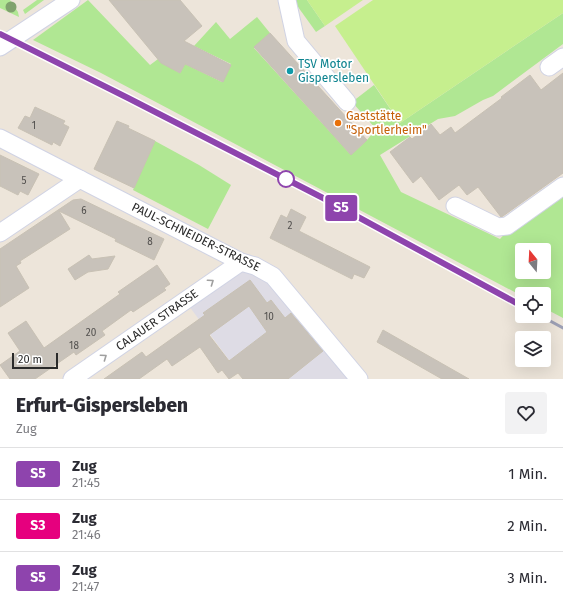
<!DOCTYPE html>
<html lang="de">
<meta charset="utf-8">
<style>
:root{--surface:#fff;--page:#f2f2f3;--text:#2b2b33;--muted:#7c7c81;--line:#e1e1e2}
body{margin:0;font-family:"Fira Sans",sans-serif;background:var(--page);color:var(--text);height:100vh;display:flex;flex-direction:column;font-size:15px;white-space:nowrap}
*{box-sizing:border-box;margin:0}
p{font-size:13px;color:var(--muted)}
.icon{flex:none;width:22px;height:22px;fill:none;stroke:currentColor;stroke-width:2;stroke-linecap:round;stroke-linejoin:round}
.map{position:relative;height:379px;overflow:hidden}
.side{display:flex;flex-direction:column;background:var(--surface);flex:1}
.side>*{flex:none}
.badge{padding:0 8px;border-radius:3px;font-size:14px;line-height:26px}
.needle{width:26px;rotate:342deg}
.buttons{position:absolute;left:515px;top:243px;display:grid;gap:8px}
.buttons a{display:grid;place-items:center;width:36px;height:36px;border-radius:4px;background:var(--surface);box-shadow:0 4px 16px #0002;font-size:20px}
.scale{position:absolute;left:12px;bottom:10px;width:46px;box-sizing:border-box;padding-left:4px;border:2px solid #2a2a2a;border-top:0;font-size:11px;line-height:14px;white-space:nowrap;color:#2a2a2a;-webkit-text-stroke:3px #fff;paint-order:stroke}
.map>.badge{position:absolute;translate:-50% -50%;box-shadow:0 0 0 2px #fff}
.round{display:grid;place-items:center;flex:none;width:42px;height:42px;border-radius:4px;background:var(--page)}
.summary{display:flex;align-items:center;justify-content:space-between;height:68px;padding:0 16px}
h1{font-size:19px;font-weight:800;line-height:30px}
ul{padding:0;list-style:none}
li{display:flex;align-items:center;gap:12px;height:52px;padding:0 16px;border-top:1px solid var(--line)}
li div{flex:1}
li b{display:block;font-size:15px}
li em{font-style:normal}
li .badge{min-width:44px;font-weight:700;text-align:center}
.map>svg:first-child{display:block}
.industrial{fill:#dedce5}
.green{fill:#b0e793;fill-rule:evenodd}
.pitch{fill:#c6ef8e}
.building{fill:#c8c2ba;stroke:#c8c1b4;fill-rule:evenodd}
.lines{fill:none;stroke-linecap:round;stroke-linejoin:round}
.minor-casing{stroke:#d0d3e4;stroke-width:19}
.minor{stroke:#fff;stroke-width:17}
.rail{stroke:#9da0b5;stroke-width:3}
.tree{fill:#80a26e}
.oneway{stroke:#9f9f9f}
.line-casing{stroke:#fff;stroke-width:9}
.line{stroke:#8e44ad;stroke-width:6}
.culture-dot{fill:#0f9aa8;stroke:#fff;stroke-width:1.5}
.food-dot{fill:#e8710a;stroke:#fff;stroke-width:1.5}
.stop-dot{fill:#fff;stroke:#8e44ad;stroke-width:2}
.labels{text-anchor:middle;stroke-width:3.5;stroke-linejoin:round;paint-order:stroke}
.number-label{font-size:10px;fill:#52504e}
.culture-label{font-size:12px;fill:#0d838f;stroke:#fff;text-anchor:start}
.food-label{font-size:12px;fill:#c56008;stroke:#fff;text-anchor:start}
.street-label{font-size:12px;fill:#2a2a2a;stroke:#fff}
</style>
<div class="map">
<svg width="563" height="379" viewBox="0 0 563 379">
<rect width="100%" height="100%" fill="#ede5da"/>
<polygon class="industrial" points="248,264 255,266 359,379 243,379 189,306"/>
<g class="green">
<polygon points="0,0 10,0 18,12 19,17 0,8"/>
<polygon points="37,0 44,0 25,14 23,10"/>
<path d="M88,0L150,65L181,42L169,67L180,73L185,64L222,82L231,64L194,46L216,22L230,39L257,17L270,33L254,48L351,155L367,140L376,129L352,102L374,85L400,123L563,13V44L493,96L483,100L455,116L438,119L380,155L401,192L500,239L508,230L563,190V318L544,308V294H522V296L101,73L33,40ZM522,250H544V272H522Z"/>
<polygon points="293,0 307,0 325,26 316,32"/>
<polygon points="155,141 199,165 231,185 208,229 133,190"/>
</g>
<g class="pitch">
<polygon points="307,0 363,0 325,26"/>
<polygon points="373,0 563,0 563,13 400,123 335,26"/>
</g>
<g class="building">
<polygon points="109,0 180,0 202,26 184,41 231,65 223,82 185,64 180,73 161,63"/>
<polygon points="270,33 367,140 351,155 254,47"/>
<polygon points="563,73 563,173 503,216 501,217 478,187 467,195 459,185 439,200 421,176 413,183 390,152 410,137 412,139 431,124 440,135 451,127 455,133 502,98 501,97 530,75 541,90"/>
<polygon points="35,107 65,121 63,124 69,127 60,146 53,142 52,145 18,128 25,116 30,118"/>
<polygon points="117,121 129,126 128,128 155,141 134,188 94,169"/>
<polygon points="0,155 39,174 28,195 20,191 18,195 0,186"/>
<polygon points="81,199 164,239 154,260 115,241 116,239 59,211 70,229 20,261 21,263 16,266 29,288 0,307 0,249 73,200"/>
<polygon points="291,209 306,217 299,231 370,267 364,278 354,274 352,279 270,238 281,215 287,218"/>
<polygon points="89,255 92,259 115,256 108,269 88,272 75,280 68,269"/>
<polygon points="157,265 170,284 164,288 166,290 133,312 131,310 102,331 105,335 76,355 74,352 35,379 10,379 0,365 20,351 8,333 26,321 44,348 120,294 118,292"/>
<path d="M250,280L267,303L271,300L285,318L291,313L323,351L288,379H243L238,373L229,379L222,370L218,373L200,347L172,366L167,359L139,379H104L142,352L146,357L205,315L203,313ZM249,306L267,332L229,361L209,335Z"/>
<polygon points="383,330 469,379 442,379 377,342"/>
</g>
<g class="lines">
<g class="minor-casing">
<g id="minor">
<polyline points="287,0 296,41 347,102"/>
<polyline points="0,47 71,0"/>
<polyline points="549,67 563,57"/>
<polyline points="0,138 241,262 255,266 273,276 359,379"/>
<polyline points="455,206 498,227 507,226 563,186"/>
<polyline points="0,233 80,179"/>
<polyline points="72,379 241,262"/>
</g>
</g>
<use href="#minor" class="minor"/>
<g class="rail">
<polyline points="0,34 128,98 323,198 522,306"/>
<polyline points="541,316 563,328"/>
</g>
</g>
<circle class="tree" cx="11" cy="7" r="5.5"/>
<defs><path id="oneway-chevron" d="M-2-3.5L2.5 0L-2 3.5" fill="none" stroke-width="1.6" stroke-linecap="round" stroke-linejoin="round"/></defs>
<g class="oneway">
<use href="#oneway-chevron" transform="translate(211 282) rotate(-35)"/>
<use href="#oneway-chevron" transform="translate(104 357) rotate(-35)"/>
</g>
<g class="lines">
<g class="line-casing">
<polyline id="line" points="0,34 128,98 323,198 522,306"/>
</g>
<use href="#line" class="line"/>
</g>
<circle class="culture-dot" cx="290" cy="71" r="4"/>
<circle class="food-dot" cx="338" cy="123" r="4"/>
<circle class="stop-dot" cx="286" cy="179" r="8"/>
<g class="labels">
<g class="number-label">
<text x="34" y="129">1</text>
<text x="24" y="184">5</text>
<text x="84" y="214">6</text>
<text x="290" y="229">2</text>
<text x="150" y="245">8</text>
<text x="269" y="320">10</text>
<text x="91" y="336">20</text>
<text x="74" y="349">18</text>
</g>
<g class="culture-label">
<text x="298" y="68">TSV Motor<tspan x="298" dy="14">Gispersleben</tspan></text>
</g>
<g class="food-label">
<text x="346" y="120">Gaststätte<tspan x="346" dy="14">"Sportlerheim"</tspan></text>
</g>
<g class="street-label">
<text transform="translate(196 237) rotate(26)" y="4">PAUL-SCHNEIDER-STRASSE</text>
<text transform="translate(157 320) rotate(-35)" y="4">CALAUER STRASSE</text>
</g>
</g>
</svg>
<div class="buttons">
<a><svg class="needle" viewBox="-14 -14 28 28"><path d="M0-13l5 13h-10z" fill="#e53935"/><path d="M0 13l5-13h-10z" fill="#7c7c81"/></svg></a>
<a><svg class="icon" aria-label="locate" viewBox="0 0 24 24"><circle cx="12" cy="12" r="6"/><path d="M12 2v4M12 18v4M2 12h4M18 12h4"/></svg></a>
<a><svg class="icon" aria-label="layers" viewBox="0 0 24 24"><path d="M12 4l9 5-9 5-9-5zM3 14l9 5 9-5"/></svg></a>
</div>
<div class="scale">20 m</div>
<b class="badge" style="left:341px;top:208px;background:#8e44ad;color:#fff">S5</b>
</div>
<section class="side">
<div class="summary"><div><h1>Erfurt-Gispersleben</h1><p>Zug</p></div><a class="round"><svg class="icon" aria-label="heart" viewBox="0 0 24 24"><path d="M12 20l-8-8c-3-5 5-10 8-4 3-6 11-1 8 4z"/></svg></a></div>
<ul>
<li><span class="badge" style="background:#8e44ad;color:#fff">S5</span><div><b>Zug</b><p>21:45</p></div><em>1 Min.</em></li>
<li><span class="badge" style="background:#e6007e;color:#fff">S3</span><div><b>Zug</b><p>21:46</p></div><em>2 Min.</em></li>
<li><span class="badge" style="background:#8e44ad;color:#fff">S5</span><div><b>Zug</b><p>21:47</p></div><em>3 Min.</em></li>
</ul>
</section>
